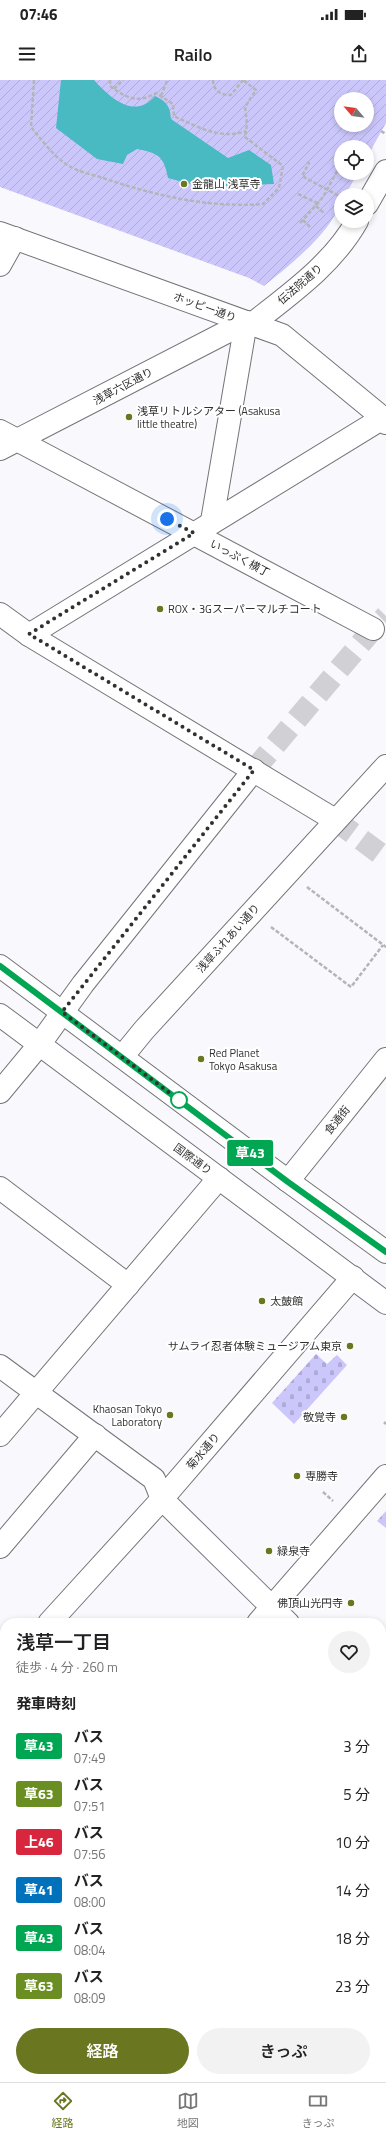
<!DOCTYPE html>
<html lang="ja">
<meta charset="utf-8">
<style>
:root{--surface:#fff;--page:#f2f2f2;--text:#222;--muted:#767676;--line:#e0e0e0;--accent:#6b7621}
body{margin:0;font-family:"Titillium Web","Noto Sans JP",sans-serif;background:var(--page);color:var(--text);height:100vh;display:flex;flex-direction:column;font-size:15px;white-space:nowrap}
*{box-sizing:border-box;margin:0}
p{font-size:13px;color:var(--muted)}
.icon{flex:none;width:22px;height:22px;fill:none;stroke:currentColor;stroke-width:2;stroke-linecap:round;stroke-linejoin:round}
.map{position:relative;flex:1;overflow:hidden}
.drawer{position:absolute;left:0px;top:1538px;width:386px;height:464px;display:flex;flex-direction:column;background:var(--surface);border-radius:16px 16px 0 0;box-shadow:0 2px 6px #0003}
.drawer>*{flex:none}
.badge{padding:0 8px;border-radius:3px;font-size:14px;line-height:26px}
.needle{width:26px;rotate:298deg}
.tools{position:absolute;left:334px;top:12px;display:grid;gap:8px}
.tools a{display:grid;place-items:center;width:40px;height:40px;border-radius:50%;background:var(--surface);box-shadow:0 2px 6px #0003;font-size:20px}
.you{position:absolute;width:20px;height:20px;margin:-10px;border:3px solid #fff;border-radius:50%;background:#1a73e8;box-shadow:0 0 0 6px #1a73e833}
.map>.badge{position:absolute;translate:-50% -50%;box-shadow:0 0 0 2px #fff}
h2{padding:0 16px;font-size:15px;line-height:36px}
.round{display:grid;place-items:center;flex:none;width:42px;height:42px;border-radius:21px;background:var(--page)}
.head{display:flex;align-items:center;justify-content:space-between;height:68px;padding:0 16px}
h1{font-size:19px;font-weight:600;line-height:30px}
.cta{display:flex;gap:8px;margin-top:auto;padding:8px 16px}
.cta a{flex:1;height:46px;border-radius:24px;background:var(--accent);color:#fff;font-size:16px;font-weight:600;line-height:46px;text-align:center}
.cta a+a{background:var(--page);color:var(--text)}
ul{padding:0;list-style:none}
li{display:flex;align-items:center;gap:12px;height:48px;padding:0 16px}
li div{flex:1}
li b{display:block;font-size:15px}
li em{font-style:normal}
li .badge{min-width:44px;font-weight:700;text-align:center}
.status{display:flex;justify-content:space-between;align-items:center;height:28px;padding:0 20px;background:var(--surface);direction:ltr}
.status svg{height:11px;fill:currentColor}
header{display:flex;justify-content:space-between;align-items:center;height:52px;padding:0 16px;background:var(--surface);font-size:18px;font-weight:600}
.menu{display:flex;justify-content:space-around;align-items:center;height:56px;border-top:1px solid var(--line);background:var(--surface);font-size:11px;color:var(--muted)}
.menu a{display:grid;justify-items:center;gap:2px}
.menu .on{color:var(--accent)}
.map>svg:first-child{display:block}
.cemetery{fill:url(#cemetery-stones)}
.garden{fill:url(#garden-furrows);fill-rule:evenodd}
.water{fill:#49b9c2}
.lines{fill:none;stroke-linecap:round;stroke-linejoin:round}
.minor-tunnel{stroke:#d1d0d4;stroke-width:22;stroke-dasharray:22 11;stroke-linecap:butt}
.minor-casing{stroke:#757479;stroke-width:24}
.major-casing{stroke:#757479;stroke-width:24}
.path{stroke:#b5b5b8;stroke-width:2.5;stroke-dasharray:4 2;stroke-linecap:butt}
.minor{stroke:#fff;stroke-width:22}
.major{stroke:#fff;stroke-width:22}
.line-casing{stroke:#fff;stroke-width:9}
.line{stroke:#00a651;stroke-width:6}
.walk{stroke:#313132;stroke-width:4;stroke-dasharray:0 7.2}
.poi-dot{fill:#6b7621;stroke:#fff;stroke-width:1.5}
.stop-dot{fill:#fff;stroke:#00a651;stroke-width:2}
.labels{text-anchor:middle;stroke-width:4;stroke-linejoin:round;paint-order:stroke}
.poi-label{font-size:11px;fill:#313132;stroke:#fff;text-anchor:start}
.street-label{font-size:11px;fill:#313132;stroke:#fff}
</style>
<div class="status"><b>07:46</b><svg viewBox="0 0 49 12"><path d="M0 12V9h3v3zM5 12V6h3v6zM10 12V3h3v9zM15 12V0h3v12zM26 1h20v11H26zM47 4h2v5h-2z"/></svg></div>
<header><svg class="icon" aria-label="menu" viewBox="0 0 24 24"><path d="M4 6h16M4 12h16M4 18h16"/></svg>Railo<svg class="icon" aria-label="share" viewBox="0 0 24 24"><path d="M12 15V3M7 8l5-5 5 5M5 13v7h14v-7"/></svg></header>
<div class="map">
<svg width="386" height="2002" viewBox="0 0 386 2002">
<defs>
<pattern id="cemetery-stones" width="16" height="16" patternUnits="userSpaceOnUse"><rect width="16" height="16" fill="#cbc7fb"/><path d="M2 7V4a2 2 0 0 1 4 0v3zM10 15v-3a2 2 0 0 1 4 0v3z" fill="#afabd8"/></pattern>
<pattern id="garden-furrows" width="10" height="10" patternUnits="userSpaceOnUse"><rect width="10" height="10" fill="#cbc7fb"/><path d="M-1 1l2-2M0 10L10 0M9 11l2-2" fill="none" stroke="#afabd8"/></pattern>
</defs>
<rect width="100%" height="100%" fill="#f9f8fd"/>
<g class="cemetery">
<polygon points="316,1274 327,1284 337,1275 347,1285 294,1344 272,1323"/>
<polygon points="386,1431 386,1448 377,1441"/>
<polygon points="381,1743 386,1747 386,1767 381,1773"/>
</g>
<path class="garden" d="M0,0H386V43L367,77V67H341V93H358L345,115H341C341,146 286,188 264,206L249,198L0,107ZM341,19H367V45H341Z"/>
<path class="water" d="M61,0H94C110,18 135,40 155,16C167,22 170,26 171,39L228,78L249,70L271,85L274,104L201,107L168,98C164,76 158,73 137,69L127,75L123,84L97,79L56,48Z"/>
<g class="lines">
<g class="minor-tunnel">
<polyline points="254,690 373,549 386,536"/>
<polyline points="335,740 386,778"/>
</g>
<g class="minor-casing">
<g id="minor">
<polyline points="367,124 386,91"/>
<polyline points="0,153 282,255 383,338 386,343"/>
<polyline points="0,185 15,158"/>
<path d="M252,244C290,214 333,184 357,141"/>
<polyline points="0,351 373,549"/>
<polyline points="0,369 246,242"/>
<polyline points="212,441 246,242"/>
<polyline points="0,534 29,555 335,740"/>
<polyline points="29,555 383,338"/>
<polyline points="122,977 144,950 386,686"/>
<polyline points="0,1012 39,965 83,904 254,690"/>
<polyline points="288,1101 386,979"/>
<polyline points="0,1108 128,1205"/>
<polyline points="0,1286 154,1399 162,1419 288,1543"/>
<polyline points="0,1355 219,1098"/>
<polyline points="0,1467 95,1355"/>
<polyline points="49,1543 162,1419 353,1197"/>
<polyline points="258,1543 386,1396"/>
<polyline points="0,1597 5,1592"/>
<polyline points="381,1629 386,1634"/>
<polyline points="0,1667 5,1671"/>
<polyline points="381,1890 386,1884"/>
<polyline points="381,1987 386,1992"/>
<polyline points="51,1997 56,2002"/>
<polyline points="278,2002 282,1997"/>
</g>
</g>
<g class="major-casing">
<g id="major">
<polyline points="0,886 288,1101 386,1172"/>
<polyline points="0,935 386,1223"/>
</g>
</g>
<g class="path">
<path d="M34,0L31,47C42,60 55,79 71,87C82,93 95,95 106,99C157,116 209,128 263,124L279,108L283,86L245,57L247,44L245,27L256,10L243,0"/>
<path d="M110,0V6C126,18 138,24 156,13L173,24L174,36C197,47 221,60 246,51"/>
<path d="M213,0C213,10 221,16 231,15L243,0"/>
<polyline points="114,9 123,0"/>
<polyline points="161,16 167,1 166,0"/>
<polyline points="381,51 386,54"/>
<polyline points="351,67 353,64"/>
<polyline points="307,82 309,83 302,96 341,117"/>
<polyline points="298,114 317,123"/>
<polyline points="316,126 324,133"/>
<polyline points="300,143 303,140"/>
<polyline points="310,147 303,140 323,117 341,84"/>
<polyline points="307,807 386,867"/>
<polyline points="271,847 351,907 383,865"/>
<polyline points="384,1342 386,1344"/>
<polyline points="323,1412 333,1421"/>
</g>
<use href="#minor" class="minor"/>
<use href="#major" class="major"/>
</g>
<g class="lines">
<g class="line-casing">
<polyline id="line" points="0,886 288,1102 386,1172"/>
</g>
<use href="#line" class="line"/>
<polyline class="walk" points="167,439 194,453 29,554 254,690 62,932 179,1020"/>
</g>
<g class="poi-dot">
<circle cx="184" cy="104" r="4"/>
<circle cx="129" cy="337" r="4"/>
<circle cx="160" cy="529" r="4"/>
<circle cx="201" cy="979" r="4"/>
<circle cx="262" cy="1221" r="4"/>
<circle cx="350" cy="1266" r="4"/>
<circle cx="170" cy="1335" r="4"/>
<circle cx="344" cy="1337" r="4"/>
<circle cx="297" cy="1396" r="4"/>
<circle cx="269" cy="1471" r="4"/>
<circle cx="351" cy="1523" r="4"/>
</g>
<circle class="stop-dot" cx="179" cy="1020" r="8"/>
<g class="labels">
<g class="poi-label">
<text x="192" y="108">金龍山 浅草寺</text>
<text x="137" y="335">浅草リトルシアター (Asakusa<tspan x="137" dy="13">little theatre)</tspan></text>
<text x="168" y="533">ROX・3Gスーパーマルチコート</text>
<text x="209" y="977">Red Planet<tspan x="209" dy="13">Tokyo Asakusa</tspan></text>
<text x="270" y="1225">太皷館</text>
<text x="342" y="1270" text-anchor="end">サムライ忍者体験ミュージアム東京</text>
<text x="162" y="1333" text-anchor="end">Khaosan Tokyo<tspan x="162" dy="13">Laboratory</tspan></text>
<text x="336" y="1341" text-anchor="end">敬覚寺</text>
<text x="305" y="1400">専勝寺</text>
<text x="277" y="1475">緑泉寺</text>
<text x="343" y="1527" text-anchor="end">佛頂山光円寺</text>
</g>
<g class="street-label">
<text transform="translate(300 204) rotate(-41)" y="4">伝法院通り</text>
<text transform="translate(205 227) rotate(20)" y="4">ホッピー通り</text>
<text transform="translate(123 306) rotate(-28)" y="4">浅草六区通り</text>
<text transform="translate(240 478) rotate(28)" y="4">いっぷく横丁</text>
<text transform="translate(228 858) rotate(-48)" y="4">浅草ふれあい通り</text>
<text transform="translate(337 1040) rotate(-51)" y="4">食通街</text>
<text transform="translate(193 1079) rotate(36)" y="4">国際通り</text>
<text transform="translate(203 1371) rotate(-49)" y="4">菊水通り</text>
</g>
</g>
</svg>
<div class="tools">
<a><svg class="needle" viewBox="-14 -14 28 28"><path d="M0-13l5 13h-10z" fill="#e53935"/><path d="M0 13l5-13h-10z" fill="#767676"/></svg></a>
<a><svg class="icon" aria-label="locate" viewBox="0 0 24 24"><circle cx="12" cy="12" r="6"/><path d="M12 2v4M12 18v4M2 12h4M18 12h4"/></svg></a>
<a><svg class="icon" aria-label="layers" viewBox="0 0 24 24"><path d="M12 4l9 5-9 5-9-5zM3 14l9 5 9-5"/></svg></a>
</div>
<div class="you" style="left:167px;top:439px"></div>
<b class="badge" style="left:250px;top:1073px;background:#00a651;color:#fff">草43</b>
<section class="drawer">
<div class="head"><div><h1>浅草一丁目</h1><p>徒歩 · 4 分 · 260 m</p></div><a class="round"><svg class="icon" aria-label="heart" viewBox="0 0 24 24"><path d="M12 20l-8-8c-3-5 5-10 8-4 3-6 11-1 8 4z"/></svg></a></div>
<h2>発車時刻</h2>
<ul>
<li><span class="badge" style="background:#00a651;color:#fff">草43</span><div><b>バス</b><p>07:49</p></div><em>3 分</em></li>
<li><span class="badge" style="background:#6b8e23;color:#fff">草63</span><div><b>バス</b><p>07:51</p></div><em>5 分</em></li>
<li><span class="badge" style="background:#d7263d;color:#fff">上46</span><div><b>バス</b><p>07:56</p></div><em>10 分</em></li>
<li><span class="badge" style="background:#0072bc;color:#fff">草41</span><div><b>バス</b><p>08:00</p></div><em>14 分</em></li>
<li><span class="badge" style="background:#00a651;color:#fff">草43</span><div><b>バス</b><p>08:04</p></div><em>18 分</em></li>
<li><span class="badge" style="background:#6b8e23;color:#fff">草63</span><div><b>バス</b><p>08:09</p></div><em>23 分</em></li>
</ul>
<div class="cta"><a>経路</a><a>きっぷ</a></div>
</section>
</div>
<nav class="menu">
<a class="on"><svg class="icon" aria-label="directions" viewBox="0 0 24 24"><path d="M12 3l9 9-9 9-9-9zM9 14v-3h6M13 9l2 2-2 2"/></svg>経路</a>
<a><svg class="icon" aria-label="map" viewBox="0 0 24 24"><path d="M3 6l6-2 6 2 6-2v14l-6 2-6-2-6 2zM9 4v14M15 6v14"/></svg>地図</a>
<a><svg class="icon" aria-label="tickets" viewBox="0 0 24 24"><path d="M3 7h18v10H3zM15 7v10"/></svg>きっぷ</a>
</nav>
